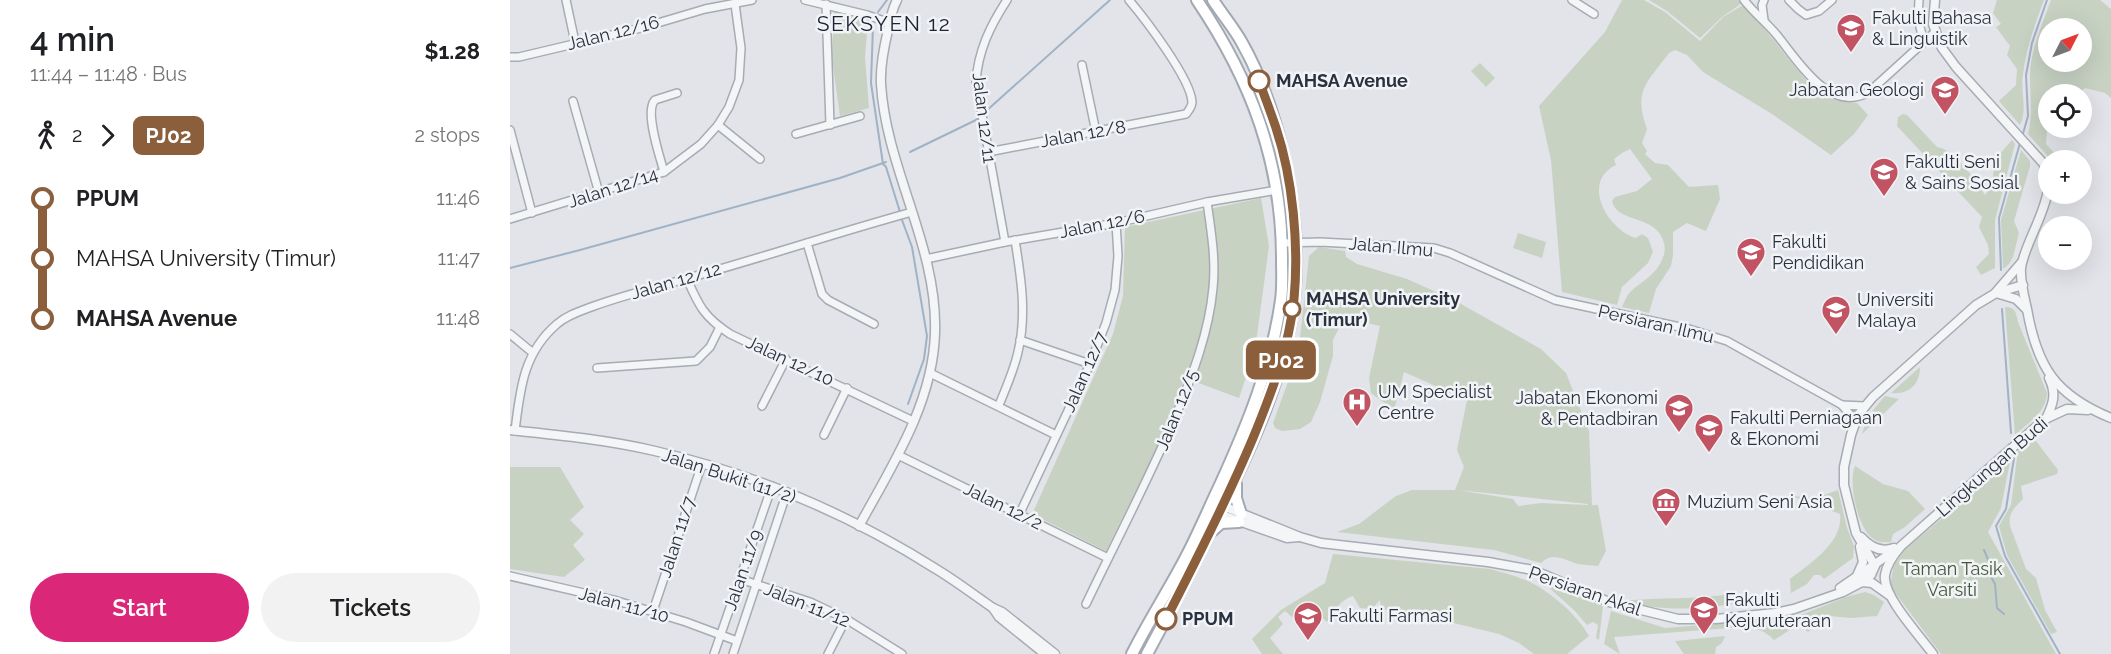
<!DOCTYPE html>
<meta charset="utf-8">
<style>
:root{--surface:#fff;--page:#f2f2f2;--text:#202124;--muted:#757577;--accent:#db2777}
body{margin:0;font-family:Raleway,sans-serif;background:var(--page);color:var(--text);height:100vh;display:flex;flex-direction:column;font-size:22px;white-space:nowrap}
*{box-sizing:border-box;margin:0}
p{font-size:20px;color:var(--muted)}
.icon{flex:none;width:33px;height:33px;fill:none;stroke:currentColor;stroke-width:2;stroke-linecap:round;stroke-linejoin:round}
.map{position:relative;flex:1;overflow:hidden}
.details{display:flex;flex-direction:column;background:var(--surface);width:510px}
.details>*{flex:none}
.badge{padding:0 12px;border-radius:9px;font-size:21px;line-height:39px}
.needle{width:39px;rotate:48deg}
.tools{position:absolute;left:1528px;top:18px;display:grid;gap:12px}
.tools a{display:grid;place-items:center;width:54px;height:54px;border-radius:50%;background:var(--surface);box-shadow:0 6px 24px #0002;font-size:30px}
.map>.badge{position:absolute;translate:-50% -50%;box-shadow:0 0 0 3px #fff}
.legs{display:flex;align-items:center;gap:9px;height:66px;padding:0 30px;font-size:20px}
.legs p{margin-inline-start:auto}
.headline{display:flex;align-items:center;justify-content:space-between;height:102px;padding:0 30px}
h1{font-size:33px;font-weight:600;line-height:45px}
.action{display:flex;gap:12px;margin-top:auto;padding:12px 30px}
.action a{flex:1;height:69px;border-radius:36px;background:var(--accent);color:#fff;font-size:24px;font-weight:600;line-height:69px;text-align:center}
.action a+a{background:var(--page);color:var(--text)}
ul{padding:0 30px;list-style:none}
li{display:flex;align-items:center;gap:21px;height:60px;font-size:22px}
li i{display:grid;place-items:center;width:9px;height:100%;margin:0 8px;background:currentColor}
li i::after{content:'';width:15px;height:15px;margin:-8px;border:4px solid;border-radius:50%;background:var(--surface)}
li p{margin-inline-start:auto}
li:first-child i{background:linear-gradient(#0000 50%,currentColor 0)}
li:last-child i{background:linear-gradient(currentColor 50%,#0000 0)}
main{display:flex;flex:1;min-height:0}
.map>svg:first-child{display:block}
.green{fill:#c7d2c3;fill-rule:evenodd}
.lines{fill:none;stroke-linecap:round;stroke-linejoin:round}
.stream{stroke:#a0b2c5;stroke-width:2}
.minor-casing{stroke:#a7abb3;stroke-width:10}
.tertiary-casing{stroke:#a7abb3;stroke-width:11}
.primary-casing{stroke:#a2a9b3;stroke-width:14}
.minor{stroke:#f4f5f7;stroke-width:7}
.tertiary{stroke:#f4f5f7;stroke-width:8}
.primary{stroke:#fff;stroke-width:10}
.line-1-casing{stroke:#fff;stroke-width:14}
.line-1{stroke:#8b5e3c;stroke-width:9}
.stop-1-dot{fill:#fff;stroke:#8b5e3c;stroke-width:3}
.labels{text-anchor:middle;stroke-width:5;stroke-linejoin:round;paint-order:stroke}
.poi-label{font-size:18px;fill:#2b323f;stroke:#f1f3f6;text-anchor:start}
.street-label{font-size:18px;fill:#2b323f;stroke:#f1f3f6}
.stop-label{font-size:18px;font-weight:bold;fill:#2b323f;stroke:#f1f3f6;text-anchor:start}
.park-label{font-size:18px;fill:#40593a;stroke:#f1f3f6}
.quarter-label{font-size:21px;letter-spacing:1.5px;fill:#1d2330;stroke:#f1f3f6}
</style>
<main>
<section class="details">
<div class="headline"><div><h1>4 min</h1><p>11:44 – 11:48 · Bus</p></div><b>$1.28</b></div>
<div class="legs"><svg class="icon" aria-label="walk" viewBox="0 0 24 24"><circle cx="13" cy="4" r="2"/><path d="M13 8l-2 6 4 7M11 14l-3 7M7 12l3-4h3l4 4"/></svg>2<svg class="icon" aria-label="forward" viewBox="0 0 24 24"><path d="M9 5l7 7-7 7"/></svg><b class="badge" style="background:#8b5e3c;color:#fff">PJ02</b><p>2 stops</p></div>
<ul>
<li><i style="color:#8b5e3c"></i><b>PPUM</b><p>11:46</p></li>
<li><i style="color:#8b5e3c"></i><span>MAHSA University (Timur)</span><p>11:47</p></li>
<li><i style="color:#8b5e3c"></i><b>MAHSA Avenue</b><p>11:48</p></li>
</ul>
<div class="action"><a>Start</a><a>Tickets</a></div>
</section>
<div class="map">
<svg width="1601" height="654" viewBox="0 0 1601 654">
<rect width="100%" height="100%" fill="#e2e4e9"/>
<g class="green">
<path d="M1112,0H1134L1155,12L1190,41L1213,17L1233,5C1246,19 1259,33 1270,48C1284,64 1296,84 1315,96C1324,101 1336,102 1347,103L1358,115L1344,134L1321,155L1262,114L1193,72L1177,55L1165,50L1159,53C1137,83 1123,90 1137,129L1132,143L1137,151L1135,154L1145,163L1158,165L1179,187L1208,185L1210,199L1196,231L1177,223L1163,232V255L1161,266L1146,289L1139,313L1112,307C1114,302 1117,295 1121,291C1133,281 1148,273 1153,257C1155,253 1155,248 1154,243C1147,214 1107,224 1102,201L1105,197L1127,191L1142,179L1120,149L1112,153L1104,159L1106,165C1070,182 1098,230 1126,238L1132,234L1138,238L1143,252L1138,263L1112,287L1107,305L1052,292L1041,160L1029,106L1095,32Z"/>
<polygon points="1139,0 1228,0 1232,3 1212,17 1190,38 1157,11"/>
<path d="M1487,0H1534C1525,24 1516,48 1513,74C1510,91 1518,109 1510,125L1489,101L1506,85L1507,69L1497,55L1500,46L1486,27L1491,24L1483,13Z"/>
<path d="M1541,0H1590L1601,9V98L1595,93L1575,88L1567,94H1539V99L1536,101L1538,118L1536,144L1551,160H1541L1518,134C1523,114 1520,97 1520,77C1520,51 1532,25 1541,0ZM1539,28H1572V62H1539Z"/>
<polygon points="324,10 358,19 355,58 359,108 330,116 322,59"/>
<polygon points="970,63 985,78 976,87 961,71"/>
<path d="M1393,114L1397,115L1427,147C1446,150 1465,180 1475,195C1489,178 1480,179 1485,164C1488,155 1496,147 1502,140L1505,144L1485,220V268L1471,275L1466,267L1479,254L1478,245L1469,227L1472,217L1387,126L1388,117Z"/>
<polygon points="1511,150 1520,161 1520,166 1504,221 1509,233 1503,257 1499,264 1493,269 1491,220"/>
<polygon points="751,198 759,246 745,350 729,398 675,378 647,449 596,551 528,517 524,510 603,334 613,296 615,227"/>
<polygon points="1008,233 1036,242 1032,258 1003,248"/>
<path d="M809,247L835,251L836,257L847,264L897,279L944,300L1031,349L1056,373L1079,431L1082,505H1088L1096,551L1088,566C1081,565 1074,565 1068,564C1054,560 1043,551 1031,563L984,550L827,532L849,524L886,496L902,490H945L954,467L947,450L957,400L894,372L884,410L861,393L859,378L870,326L834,318L823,340V356L810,402L801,422L790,429L772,431L765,428L763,423L783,368L790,338L799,256ZM948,490L1078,504V505L1031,503L1008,506L1003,499Z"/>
<path d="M1495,307C1505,307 1506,312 1508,322L1537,393C1536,413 1518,423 1505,435Z"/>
<path d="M1410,367C1410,384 1399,395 1381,393Z"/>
<polygon points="1375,396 1389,399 1352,434 1358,416"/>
<path d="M1523,437L1548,470L1547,474L1511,486L1513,499C1504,508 1498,513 1500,526L1516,569L1526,578L1535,610L1547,632L1541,634L1497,555L1489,526L1501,505L1508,450Z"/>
<polygon points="1500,462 1491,508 1478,532 1546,654 1431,654 1380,586 1384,564 1394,550"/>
<path d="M1345,466L1373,484L1398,491L1415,509L1395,527L1383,534L1381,542C1372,543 1365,542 1359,535C1347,522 1338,482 1345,466Z"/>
<polygon points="0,467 50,467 74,507 60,520 74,534 63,545 75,560 54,577 0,569"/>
<path d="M1328,490L1337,528L1344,546L1343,558L1314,579L1310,575H1304L1297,584L1281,593L1280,579C1299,564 1334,542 1330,514L1282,496L1306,498Z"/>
<path d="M823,554L980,569C993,573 1008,576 1020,582C1042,593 1067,615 1079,636L1057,654H1024L1009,643L989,634L915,616L871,609L870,600L862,609L850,608L843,596C830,600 824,611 817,622L798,605L782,617L775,611L768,617L773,624L760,638L773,654H752L742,639L771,610L815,583Z"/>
<polygon points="1035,581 1093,606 1089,640 1086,638 1088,625 1083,622 1077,625 1065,611 1036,585"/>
<path d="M1355,592L1364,595L1374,602L1367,616L1341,618L1319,616L1298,632L1289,624L1264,640C1254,630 1247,628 1232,627L1104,637L1110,654L1094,644L1101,611L1155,628L1269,619L1293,614L1339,596Z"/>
<path d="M1221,594L1224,604C1181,609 1156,612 1113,601C1149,597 1186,600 1221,594Z"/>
<polygon points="1215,636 1212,643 1206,647 1205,654 1174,654 1165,641"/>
</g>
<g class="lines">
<g class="stream">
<polyline points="368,12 377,0"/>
<polyline points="363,26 361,83 373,164 376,167 390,212"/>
<polyline points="475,112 600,0"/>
<polyline points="1512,137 1518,116 1516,75 1522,43 1537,0"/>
<polyline points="400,152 466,120 471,116"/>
<polyline points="392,220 402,247 417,336 414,359 398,404"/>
<polyline points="0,268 70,250 330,178 376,162"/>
<polyline points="1491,270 1489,218 1510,143"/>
<polyline points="1492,309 1501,433"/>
<polyline points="1504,458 1496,509 1486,526 1495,556 1550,654"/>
<polyline points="1474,550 1479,562 1480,575 1485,584 1487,608 1494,614"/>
</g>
<g class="minor-casing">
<g id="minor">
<polyline points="56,0 65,42"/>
<polyline points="295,0 357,15 380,23"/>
<polyline points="1062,0 1084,14"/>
<path d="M1234,0C1243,12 1256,22 1266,34C1287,59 1319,115 1359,92L1425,32"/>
<polyline points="1279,0 1288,9 1296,15 1309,11 1322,0"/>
<path d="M1409,0C1408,13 1408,29 1415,41"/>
<polyline points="316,4 320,125"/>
<polyline points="1254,20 1252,5 1254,0"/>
<polyline points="0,57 9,57 131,28 195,9 242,0"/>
<polyline points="572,65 586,132"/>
<polyline points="63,101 89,193"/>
<polyline points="208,125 250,159"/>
<polyline points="0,130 22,213"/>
<polyline points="286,134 350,116"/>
<path d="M478,152L676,114C679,110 682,107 682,102C681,79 635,19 619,0"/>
<path d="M154,172C150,157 134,111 145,100L167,93"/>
<polyline points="0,219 154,172 191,144 208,125 219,107 229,80 231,48 225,4"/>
<path d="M495,242L466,82C468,51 480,26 497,0"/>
<polyline points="297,243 312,294 318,300 364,324"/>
<polyline points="772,243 810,242 924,248 940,253 1045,300 1179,329 1217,341 1332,405"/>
<polyline points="416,259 495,242 606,223 697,202 767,190"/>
<path d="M177,279C189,306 194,317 220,334L403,421"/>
<polyline points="0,334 23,353"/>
<polyline points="510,340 580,364"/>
<polyline points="87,368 186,361 200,347 210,327"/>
<polyline points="420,373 546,435"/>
<path d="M489,405C496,388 504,370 508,352C517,315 511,277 505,240"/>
<polyline points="252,406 276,359"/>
<polyline points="1345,425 1343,418 1332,405 1354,406"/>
<path d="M5,431C10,390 13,353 47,324C57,315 71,311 84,306C114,295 144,288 175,279C251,258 326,233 402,212"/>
<polyline points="314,435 337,388"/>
<polyline points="388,455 598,558"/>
<polyline points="510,513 580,364 596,323 605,290 608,256 606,223"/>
<polyline points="0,576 104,600 176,622 227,641"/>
<polyline points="230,579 300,602 336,619 392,654"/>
<path d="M576,604C606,541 639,479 666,415C683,374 699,332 703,288C706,259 701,230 697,202"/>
<polyline points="143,611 192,464"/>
<polyline points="204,654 262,486"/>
<polyline points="223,654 277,492"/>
<polyline points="318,654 336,619"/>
</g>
</g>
<g class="tertiary-casing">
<g id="tertiary">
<path d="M1425,0L1423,24L1432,48L1446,67L1533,163C1552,192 1515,238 1511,268C1510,281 1514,296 1517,309C1527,367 1545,395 1601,418"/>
<polyline points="1486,292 1511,263"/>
<polyline points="1486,293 1506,299 1516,309"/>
<path d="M1536,419C1543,404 1547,394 1539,378"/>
<path d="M0,430C48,435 98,440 145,451C244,474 341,515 426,569C446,581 464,595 483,608L492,612L545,654"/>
<polyline points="713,506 790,537 811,543 978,562 1023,570 1099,602 1168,619 1206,619 1265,613 1284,609 1333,592 1352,582 1362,583 1379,595"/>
<polyline points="709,514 777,538 789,537"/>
<path d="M349,526C382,466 423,403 425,333C428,247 376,169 371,84C370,67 374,47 378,30C380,20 382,9 387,0"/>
<path d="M1351,537C1360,547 1371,553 1384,548"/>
<polyline points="1346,578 1353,562 1350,547"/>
<polyline points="1352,582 1361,575 1365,566 1346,533 1334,485 1334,467 1341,435 1348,415 1363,397 1466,305 1486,293 1513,285"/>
<polyline points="1330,588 1384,551"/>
<polyline points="483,608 489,617 535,654"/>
<path d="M1423,654C1411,637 1372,596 1375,575C1377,563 1384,554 1391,546L1535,419L1557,409L1578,410"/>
</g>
</g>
<g class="primary-casing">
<g id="primary">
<polyline points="726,484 726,498 731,514"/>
<polyline points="702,531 711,523 729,522"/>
<path d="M622,654C639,620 660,588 677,555C689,532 699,508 710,485C737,426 762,365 771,300C773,287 772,272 772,259C772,162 741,80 687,0"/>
<path d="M637,654C662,608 686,561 709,513C742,446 775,375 784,300C793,220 771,111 731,41C723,27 712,14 703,0"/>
</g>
</g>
<use href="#minor" class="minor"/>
<use href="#tertiary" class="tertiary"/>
<use href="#primary" class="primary"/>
</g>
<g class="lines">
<g class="line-1-casing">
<path id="line-1" d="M656,619C687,559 717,500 743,438C761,394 779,348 784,299C789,246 783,179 766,128C761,113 755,97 749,81"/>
</g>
<use href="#line-1" class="line-1"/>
</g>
<defs>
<g id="university-pin" transform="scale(1.5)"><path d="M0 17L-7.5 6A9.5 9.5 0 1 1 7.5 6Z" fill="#c25362" stroke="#f1f3f6"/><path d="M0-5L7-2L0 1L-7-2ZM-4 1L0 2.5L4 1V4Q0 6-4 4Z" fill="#fff"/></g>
<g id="hospital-pin" transform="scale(1.5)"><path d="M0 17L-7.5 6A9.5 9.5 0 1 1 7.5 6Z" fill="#c25362" stroke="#f1f3f6"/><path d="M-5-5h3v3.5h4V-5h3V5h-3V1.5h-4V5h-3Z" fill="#fff"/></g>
<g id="museum-pin" transform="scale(1.5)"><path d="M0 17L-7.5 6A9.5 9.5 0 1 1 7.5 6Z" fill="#c25362" stroke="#f1f3f6"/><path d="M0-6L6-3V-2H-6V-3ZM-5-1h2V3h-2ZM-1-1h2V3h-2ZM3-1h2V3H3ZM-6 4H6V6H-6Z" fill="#fff"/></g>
</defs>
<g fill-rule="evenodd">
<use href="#university-pin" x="1341" y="28"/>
<use href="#university-pin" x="1435" y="90"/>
<use href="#university-pin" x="1374" y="172"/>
<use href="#university-pin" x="1241" y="252"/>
<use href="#university-pin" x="1326" y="310"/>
<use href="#hospital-pin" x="847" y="402"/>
<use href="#university-pin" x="1169" y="408"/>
<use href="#university-pin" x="1199" y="428"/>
<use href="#museum-pin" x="1156" y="502"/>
<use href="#university-pin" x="1194" y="610"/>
<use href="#university-pin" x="798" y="616"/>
</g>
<g class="stop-1-dot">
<circle cx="749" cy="81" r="10"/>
<circle cx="782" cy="309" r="8"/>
<circle cx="656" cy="619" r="10"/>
</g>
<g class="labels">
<g class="poi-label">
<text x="1362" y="24">Fakulti Bahasa<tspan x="1362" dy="21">&amp; Linguistik</tspan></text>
<text x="1414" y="96" text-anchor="end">Jabatan Geologi</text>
<text x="1395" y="168">Fakulti Seni<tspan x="1395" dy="21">&amp; Sains Sosial</tspan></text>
<text x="1262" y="248">Fakulti<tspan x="1262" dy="21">Pendidikan</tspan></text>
<text x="1347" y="306">Universiti<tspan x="1347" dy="21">Malaya</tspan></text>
<text x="868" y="398">UM Specialist<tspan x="868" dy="21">Centre</tspan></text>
<text x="1148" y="404" text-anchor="end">Jabatan Ekonomi<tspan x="1148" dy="21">&amp; Pentadbiran</tspan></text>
<text x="1220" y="424">Fakulti Perniagaan<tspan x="1220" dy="21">&amp; Ekonomi</tspan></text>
<text x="1177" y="508">Muzium Seni Asia</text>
<text x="1215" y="606">Fakulti<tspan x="1215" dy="21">Kejuruteraan</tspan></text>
<text x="819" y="622">Fakulti Farmasi</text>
</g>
<g class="street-label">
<text transform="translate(103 33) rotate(-14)" y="6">Jalan 12/16</text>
<text transform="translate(474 118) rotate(83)" y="6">Jalan 12/11</text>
<text transform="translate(573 134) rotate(-10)" y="6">Jalan 12/8</text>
<text transform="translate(103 188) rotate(-18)" y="6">Jalan 12/14</text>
<text transform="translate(592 224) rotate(-11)" y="6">Jalan 12/6</text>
<text transform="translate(881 247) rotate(5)" y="6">Jalan Ilmu</text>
<text transform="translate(166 281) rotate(-16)" y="6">Jalan 12/12</text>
<text transform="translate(1146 324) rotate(13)" y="6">Persiaran Ilmu</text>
<text transform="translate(280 361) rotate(25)" y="6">Jalan 12/10</text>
<text transform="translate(575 372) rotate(-66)" y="6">Jalan 12/7</text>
<text transform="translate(667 410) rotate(-68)" y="6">Jalan 12/5</text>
<text transform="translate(1482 467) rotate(-41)" y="6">Lingkungan Budi</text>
<text transform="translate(219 476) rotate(18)" y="6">Jalan Bukit (11/2)</text>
<text transform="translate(493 506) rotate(26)" y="6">Jalan 12/2</text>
<text transform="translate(167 537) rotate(-72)" y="6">Jalan 11/7</text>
<text transform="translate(233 570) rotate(-71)" y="6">Jalan 11/9</text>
<text transform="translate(1075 591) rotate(19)" y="6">Persiaran Akal</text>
<text transform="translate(114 605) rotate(15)" y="6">Jalan 11/10</text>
<text transform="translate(297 605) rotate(22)" y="6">Jalan 11/12</text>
</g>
<g class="stop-label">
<text x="766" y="87">MAHSA Avenue</text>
<text x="796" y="305">MAHSA University<tspan x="796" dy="21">(Timur)</tspan></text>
<text x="672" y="625">PPUM</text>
</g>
<g class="park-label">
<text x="1442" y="575">Taman Tasik<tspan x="1442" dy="21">Varsiti</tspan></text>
</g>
<g class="quarter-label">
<text x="374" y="31">SEKSYEN 12</text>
</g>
</g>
</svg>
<div class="tools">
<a><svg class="needle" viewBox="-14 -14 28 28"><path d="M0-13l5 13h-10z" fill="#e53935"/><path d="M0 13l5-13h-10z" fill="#757577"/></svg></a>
<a><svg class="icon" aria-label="locate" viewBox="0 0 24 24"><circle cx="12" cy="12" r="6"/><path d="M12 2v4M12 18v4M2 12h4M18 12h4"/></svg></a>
<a>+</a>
<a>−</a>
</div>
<b class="badge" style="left:771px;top:360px;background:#8b5e3c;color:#fff">PJ02</b>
</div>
</main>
